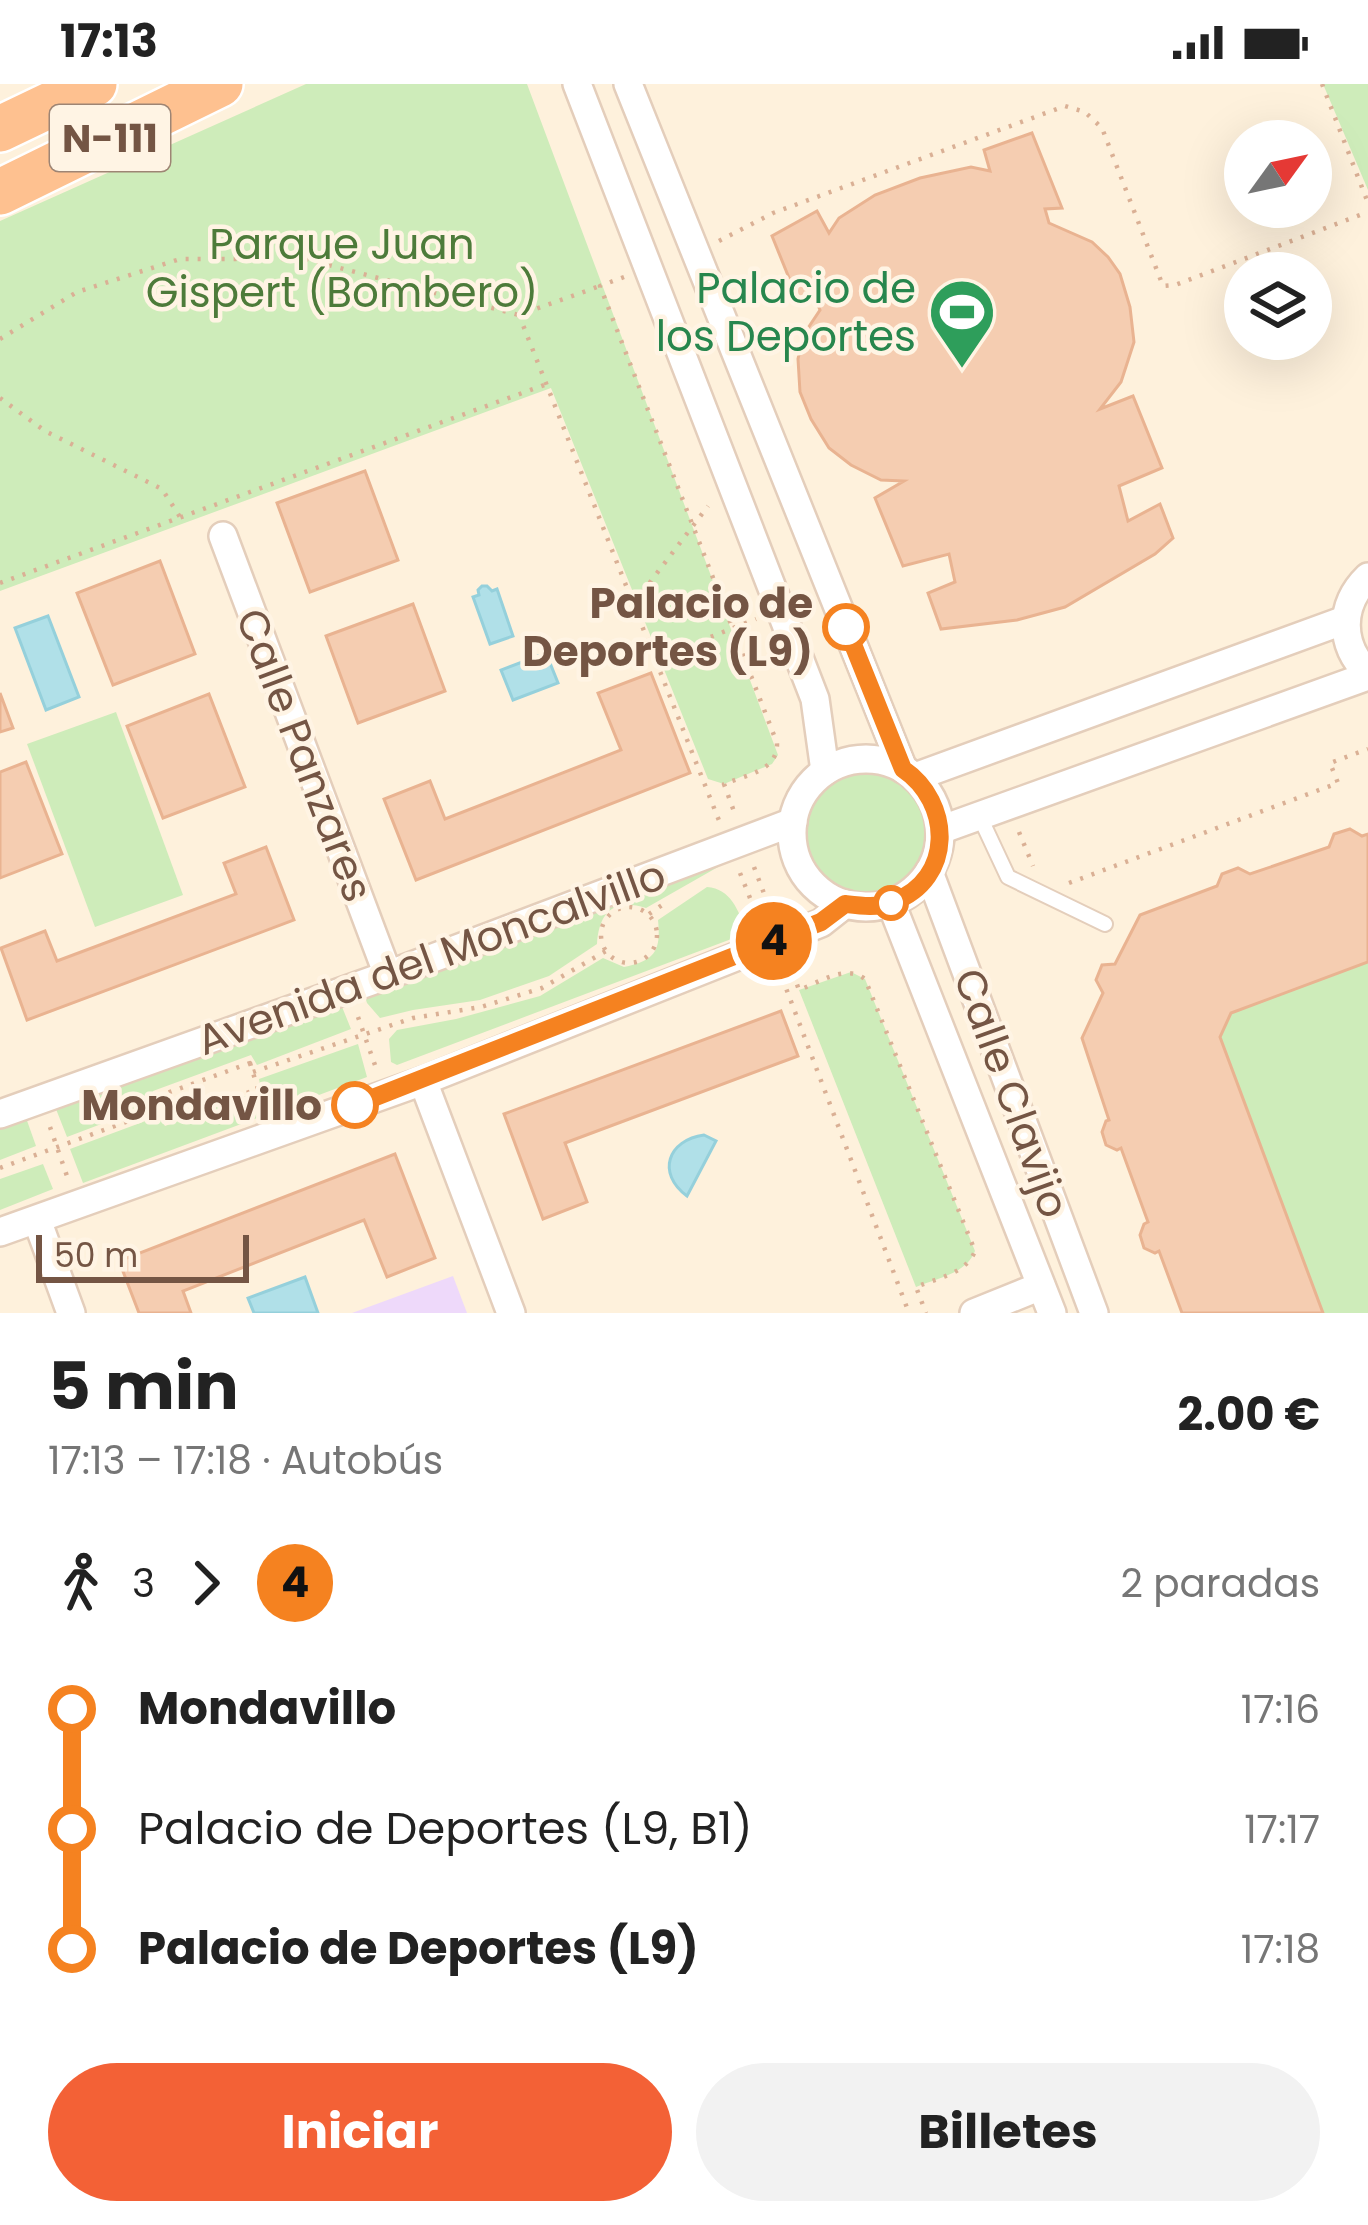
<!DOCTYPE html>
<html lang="es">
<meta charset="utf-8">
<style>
:root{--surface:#fff;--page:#f2f2f2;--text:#222;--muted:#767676;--accent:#f36136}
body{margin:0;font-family:Poppins,sans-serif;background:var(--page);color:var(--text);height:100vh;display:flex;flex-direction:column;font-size:45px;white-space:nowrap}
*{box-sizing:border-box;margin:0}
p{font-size:39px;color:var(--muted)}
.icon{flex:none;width:66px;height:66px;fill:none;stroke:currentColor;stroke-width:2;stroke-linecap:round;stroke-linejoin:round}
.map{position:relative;height:1229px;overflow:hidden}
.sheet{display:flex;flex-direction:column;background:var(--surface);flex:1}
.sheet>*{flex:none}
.badge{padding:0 24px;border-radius:39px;font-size:42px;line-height:78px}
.needle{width:78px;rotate:57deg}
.fabs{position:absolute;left:1224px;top:36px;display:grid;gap:24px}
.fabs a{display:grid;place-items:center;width:108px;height:108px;border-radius:50%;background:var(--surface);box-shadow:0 12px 48px #0002;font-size:60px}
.scale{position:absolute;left:36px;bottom:30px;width:213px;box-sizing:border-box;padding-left:12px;border:6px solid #745544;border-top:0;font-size:33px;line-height:42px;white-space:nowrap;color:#745544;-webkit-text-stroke:9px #fff4e4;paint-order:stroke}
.map>.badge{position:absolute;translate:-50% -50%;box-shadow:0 0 0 6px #fff}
.legs{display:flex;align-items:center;gap:18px;height:132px;padding:0 48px;font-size:39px}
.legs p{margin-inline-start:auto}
.summary{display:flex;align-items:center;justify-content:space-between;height:204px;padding:0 48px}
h1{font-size:66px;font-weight:700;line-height:90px}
.primary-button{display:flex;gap:24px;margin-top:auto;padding:24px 48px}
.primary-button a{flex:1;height:138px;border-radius:72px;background:var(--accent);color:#fff;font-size:48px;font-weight:700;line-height:138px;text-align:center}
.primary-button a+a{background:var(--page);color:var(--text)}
ul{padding:0 48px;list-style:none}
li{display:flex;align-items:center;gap:42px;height:120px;font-size:45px}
li i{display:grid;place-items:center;width:18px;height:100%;margin:0 15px;background:currentColor}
li i::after{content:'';width:30px;height:30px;margin:-15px;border:9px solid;border-radius:50%;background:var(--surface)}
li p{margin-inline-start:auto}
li:first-child i{background:linear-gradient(#0000 50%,currentColor 0)}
li:last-child i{background:linear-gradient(currentColor 50%,#0000 0)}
.status{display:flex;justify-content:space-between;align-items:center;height:84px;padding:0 60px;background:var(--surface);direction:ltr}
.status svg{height:33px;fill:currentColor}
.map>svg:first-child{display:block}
.education{fill:#eed9fa}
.green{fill:#ceecba}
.water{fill:#b0e0e8;stroke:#95d0db;stroke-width:3}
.building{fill:#f5cdb1;stroke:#e9b391;stroke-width:3}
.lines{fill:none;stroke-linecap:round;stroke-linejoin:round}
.service-casing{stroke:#e4cebb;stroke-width:18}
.minor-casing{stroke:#e4cebb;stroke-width:32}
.trunk-casing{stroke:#fff;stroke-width:50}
.path{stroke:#dab095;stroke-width:4.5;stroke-dasharray:3 9;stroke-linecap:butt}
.service{stroke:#fff;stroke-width:14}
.minor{stroke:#fff;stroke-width:27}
.trunk{stroke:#fec190;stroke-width:45}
.line-1-casing{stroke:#fff;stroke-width:27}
.line-1{stroke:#f58220;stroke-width:18}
.stop-1-dot{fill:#fff;stroke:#f58220;stroke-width:6}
.labels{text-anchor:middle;stroke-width:9;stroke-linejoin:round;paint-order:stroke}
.shield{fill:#fff4e4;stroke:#9e8574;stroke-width:3}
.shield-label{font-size:39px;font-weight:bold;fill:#745544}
.park-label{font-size:42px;fill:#4d7b3a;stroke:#fff4e4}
.leisure-label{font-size:42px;fill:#27864d;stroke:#fff4e4;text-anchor:end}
.stop-label{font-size:42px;font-weight:bold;fill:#745544;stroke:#fff4e4;text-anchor:end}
.street-label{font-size:42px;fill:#745544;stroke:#fff4e4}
</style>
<div class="status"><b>17:13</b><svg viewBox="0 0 49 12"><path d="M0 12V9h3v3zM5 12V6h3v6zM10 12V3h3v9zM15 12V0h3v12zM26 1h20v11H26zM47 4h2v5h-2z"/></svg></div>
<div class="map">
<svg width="1368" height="1229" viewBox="0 0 1368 1229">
<rect width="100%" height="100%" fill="#fef1dc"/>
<polygon class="education" points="453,1192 467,1229 352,1229"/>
<g class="green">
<polygon points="306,0 527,0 778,671 772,680 724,700 708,695 551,304 0,507 0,137"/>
<polygon points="1323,0 1368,0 1368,106"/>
<polygon points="116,628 183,811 95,843 27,660"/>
<circle cx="867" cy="749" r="61"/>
<path d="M719,773L718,783L646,824C614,814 599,828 597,860L549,892L480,916L413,926L380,934L367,919L363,906Z"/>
<path d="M707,803C731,805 738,826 746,846L742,851L397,981L391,978L389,955L397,946L456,935L540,912L603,874L624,883C656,877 661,866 658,836Z"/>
<polygon points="1368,878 1368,1229 1323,1229 1220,953 1231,929"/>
<path d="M851,888L865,895L975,1167C966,1190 937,1194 916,1203L799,906Z"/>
<polygon points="338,913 351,945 257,981 251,971 153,1007 154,1020 67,1053 54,1020"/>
<polygon points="358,960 367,993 83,1099 70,1065 159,1032 165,1042 261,1006 259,995"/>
<polygon points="25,1031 36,1062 0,1076 0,1040"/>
<polygon points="43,1080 53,1105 0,1126 0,1095"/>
</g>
<g class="water">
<polygon points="482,502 487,502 492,507 497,505 513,552 490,560 473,513 479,511 478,506"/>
<polygon points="48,532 79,613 46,626 15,544"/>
<polygon points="546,569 558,599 513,616 501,586"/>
<path d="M704,1051L716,1057L687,1112C656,1089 668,1056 704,1051Z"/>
<polygon points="305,1193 318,1229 254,1229 248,1214"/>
</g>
<g class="building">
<polygon points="1032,49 1062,124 1045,125 1049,139 1092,158 1108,173 1120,190 1130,223 1134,258 1121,298 1100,325 1133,312 1162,384 1119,402 1128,437 1160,420 1173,454 1155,470 1065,523 1017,536 941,545 928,509 955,498 949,470 903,482 875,414 904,397 881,396 851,381 829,364 811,335 800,308 798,275 804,250 820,226 815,214 800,221 772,152 817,127 829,149 839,134 875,111 920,94 971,83 990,87 984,66"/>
<polygon points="365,387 398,476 310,508 277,419"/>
<polygon points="160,477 195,570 113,601 77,509"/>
<polygon points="413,520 445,607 358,639 326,552"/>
<polygon points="651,589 690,689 416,796 384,715 430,697 445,735 621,666 598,609"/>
<polygon points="0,609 13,644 0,648"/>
<polygon points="209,610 245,703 163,734 127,642"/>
<polygon points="26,678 62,770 0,794 0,688"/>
<polygon points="1350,745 1362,752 1368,750 1368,878 1231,929 1220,953 1323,1229 1182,1229 1159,1167 1155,1169 1144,1164 1140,1151 1144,1140 1148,1138 1121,1064 1117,1066 1106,1061 1102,1048 1106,1037 1109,1036 1082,954 1103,909 1096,896 1102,881 1115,880 1140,831 1217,802 1222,790 1238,784 1250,790 1329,763 1334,750"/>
<polygon points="266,763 294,836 27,936 1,864 45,847 57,877 236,810 224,779"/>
<polygon points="781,927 798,972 565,1059 587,1118 543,1135 504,1030"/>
<polygon points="395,1070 435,1174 387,1193 364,1136 183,1207 191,1229 139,1229 119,1177"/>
</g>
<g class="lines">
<g class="service-casing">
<polyline id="service" points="979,731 1008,793 1105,840"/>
</g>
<g class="minor-casing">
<g id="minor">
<polyline points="577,0 815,615 825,687"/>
<polyline points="628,0 903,685"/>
<polyline points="223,452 388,891"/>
<path d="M1368,493C1339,521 1339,561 1368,589"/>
<circle cx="866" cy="749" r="74"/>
<polyline points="915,693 1345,536"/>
<polyline points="940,746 1368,592"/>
<polyline points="929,788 1094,1229"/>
<polyline points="891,819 1052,1229"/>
<polyline points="423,997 511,1229"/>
<polyline points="0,1030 388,891 793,738"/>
<polyline points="37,1136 71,1229"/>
<polyline points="0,1148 423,997 821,839 845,820"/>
<polyline points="974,1229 1041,1202"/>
</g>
</g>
<g class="trunk-casing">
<g id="trunk">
<polyline points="0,45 94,0"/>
<polyline points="0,108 220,0"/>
</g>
</g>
<g class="path">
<polyline points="1322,0 1368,119"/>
<polyline points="719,157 773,129 1065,22 1085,28 1102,44 1163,202 1175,201 1368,128"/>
<path d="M624,193L600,202L777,659C778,687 746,691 724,700L736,733"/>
<polyline points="519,231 720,739"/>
<polyline points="0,255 77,208 180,175 306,175 519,231 600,202"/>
<polyline points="0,314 45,347 162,405 180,433"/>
<polyline points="0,499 547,300"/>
<polyline points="635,518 708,422"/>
<polyline points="655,575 756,535"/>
<polyline points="1019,748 1033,782"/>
<polyline points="754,783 771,828"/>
<polyline points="740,789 758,834"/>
<polyline points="1069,799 1338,699 1330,679 1368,665"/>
<circle cx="629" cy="851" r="28"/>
<polyline points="649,830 668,817"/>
<path d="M789,878L799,906C820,898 845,880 865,895L975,1167C966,1190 937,1194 916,1203L926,1229"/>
<polyline points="778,883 909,1229"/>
<polyline points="358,933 376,984"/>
<polygon points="250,979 258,1005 170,1035 159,1012"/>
<polyline points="253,988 413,934 481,923 542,904 606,867"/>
<polyline points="50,1043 68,1095"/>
<polyline points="0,1084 164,1024"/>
</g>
<use href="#service" class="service"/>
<use href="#minor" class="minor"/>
<use href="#trunk" class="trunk"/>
</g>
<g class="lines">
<g class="line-1-casing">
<path id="line-1" d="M355,1021L821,838L845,820C862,822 877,824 893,818C955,795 952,718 903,685L846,543"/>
</g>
<use href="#line-1" class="line-1"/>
</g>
<defs>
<g id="stadium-pin" transform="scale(3.45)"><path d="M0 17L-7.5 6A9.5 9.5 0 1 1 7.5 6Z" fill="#2e9e5b" stroke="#fff4e4"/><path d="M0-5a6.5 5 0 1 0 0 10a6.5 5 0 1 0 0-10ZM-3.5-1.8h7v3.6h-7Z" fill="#fff"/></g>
</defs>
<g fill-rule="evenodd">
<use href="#stadium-pin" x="962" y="228"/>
</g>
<g class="stop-1-dot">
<circle cx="846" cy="543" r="21"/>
<circle cx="891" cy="819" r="15"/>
<circle cx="355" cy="1021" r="21"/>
</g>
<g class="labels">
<rect class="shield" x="50" y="21" width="120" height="66" rx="9"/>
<g class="shield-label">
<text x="110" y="68">N-111</text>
</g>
<g class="park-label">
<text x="342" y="175">Parque Juan<tspan x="342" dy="48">Gispert (Bombero)</tspan></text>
</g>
<g class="leisure-label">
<text x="916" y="219">Palacio de<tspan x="916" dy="48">los Deportes</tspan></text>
</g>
<g class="stop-label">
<text x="813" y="534">Palacio de<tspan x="813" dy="48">Deportes (L9)</tspan></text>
<text x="322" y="1036">Mondavillo</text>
</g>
<g class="street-label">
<text transform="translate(305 671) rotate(69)" y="15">Calle Panzares</text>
<text transform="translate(431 873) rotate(-20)" y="15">Avenida del Moncalvillo</text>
<text transform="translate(1012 1009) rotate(70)" y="15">Calle Clavijo</text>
</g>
</g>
</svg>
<div class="fabs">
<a><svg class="needle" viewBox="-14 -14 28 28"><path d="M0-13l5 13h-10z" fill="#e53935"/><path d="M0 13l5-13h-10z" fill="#767676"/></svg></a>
<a><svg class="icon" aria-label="layers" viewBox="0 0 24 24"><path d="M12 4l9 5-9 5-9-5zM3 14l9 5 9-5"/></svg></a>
</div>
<div class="scale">50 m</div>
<b class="badge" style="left:774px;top:857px;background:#f58220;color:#111">4</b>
</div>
<section class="sheet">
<div class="summary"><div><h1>5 min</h1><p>17:13 – 17:18 · Autobús</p></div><b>2.00 €</b></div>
<div class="legs"><svg class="icon" aria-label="walk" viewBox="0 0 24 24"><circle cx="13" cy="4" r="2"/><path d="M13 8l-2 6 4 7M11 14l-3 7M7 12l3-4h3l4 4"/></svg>3<svg class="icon" aria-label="forward" viewBox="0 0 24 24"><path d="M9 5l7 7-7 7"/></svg><b class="badge" style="background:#f58220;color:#111">4</b><p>2 paradas</p></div>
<ul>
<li><i style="color:#f58220"></i><b>Mondavillo</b><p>17:16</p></li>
<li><i style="color:#f58220"></i><span>Palacio de Deportes (L9, B1)</span><p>17:17</p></li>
<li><i style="color:#f58220"></i><b>Palacio de Deportes (L9)</b><p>17:18</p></li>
</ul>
<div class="primary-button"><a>Iniciar</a><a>Billetes</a></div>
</section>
